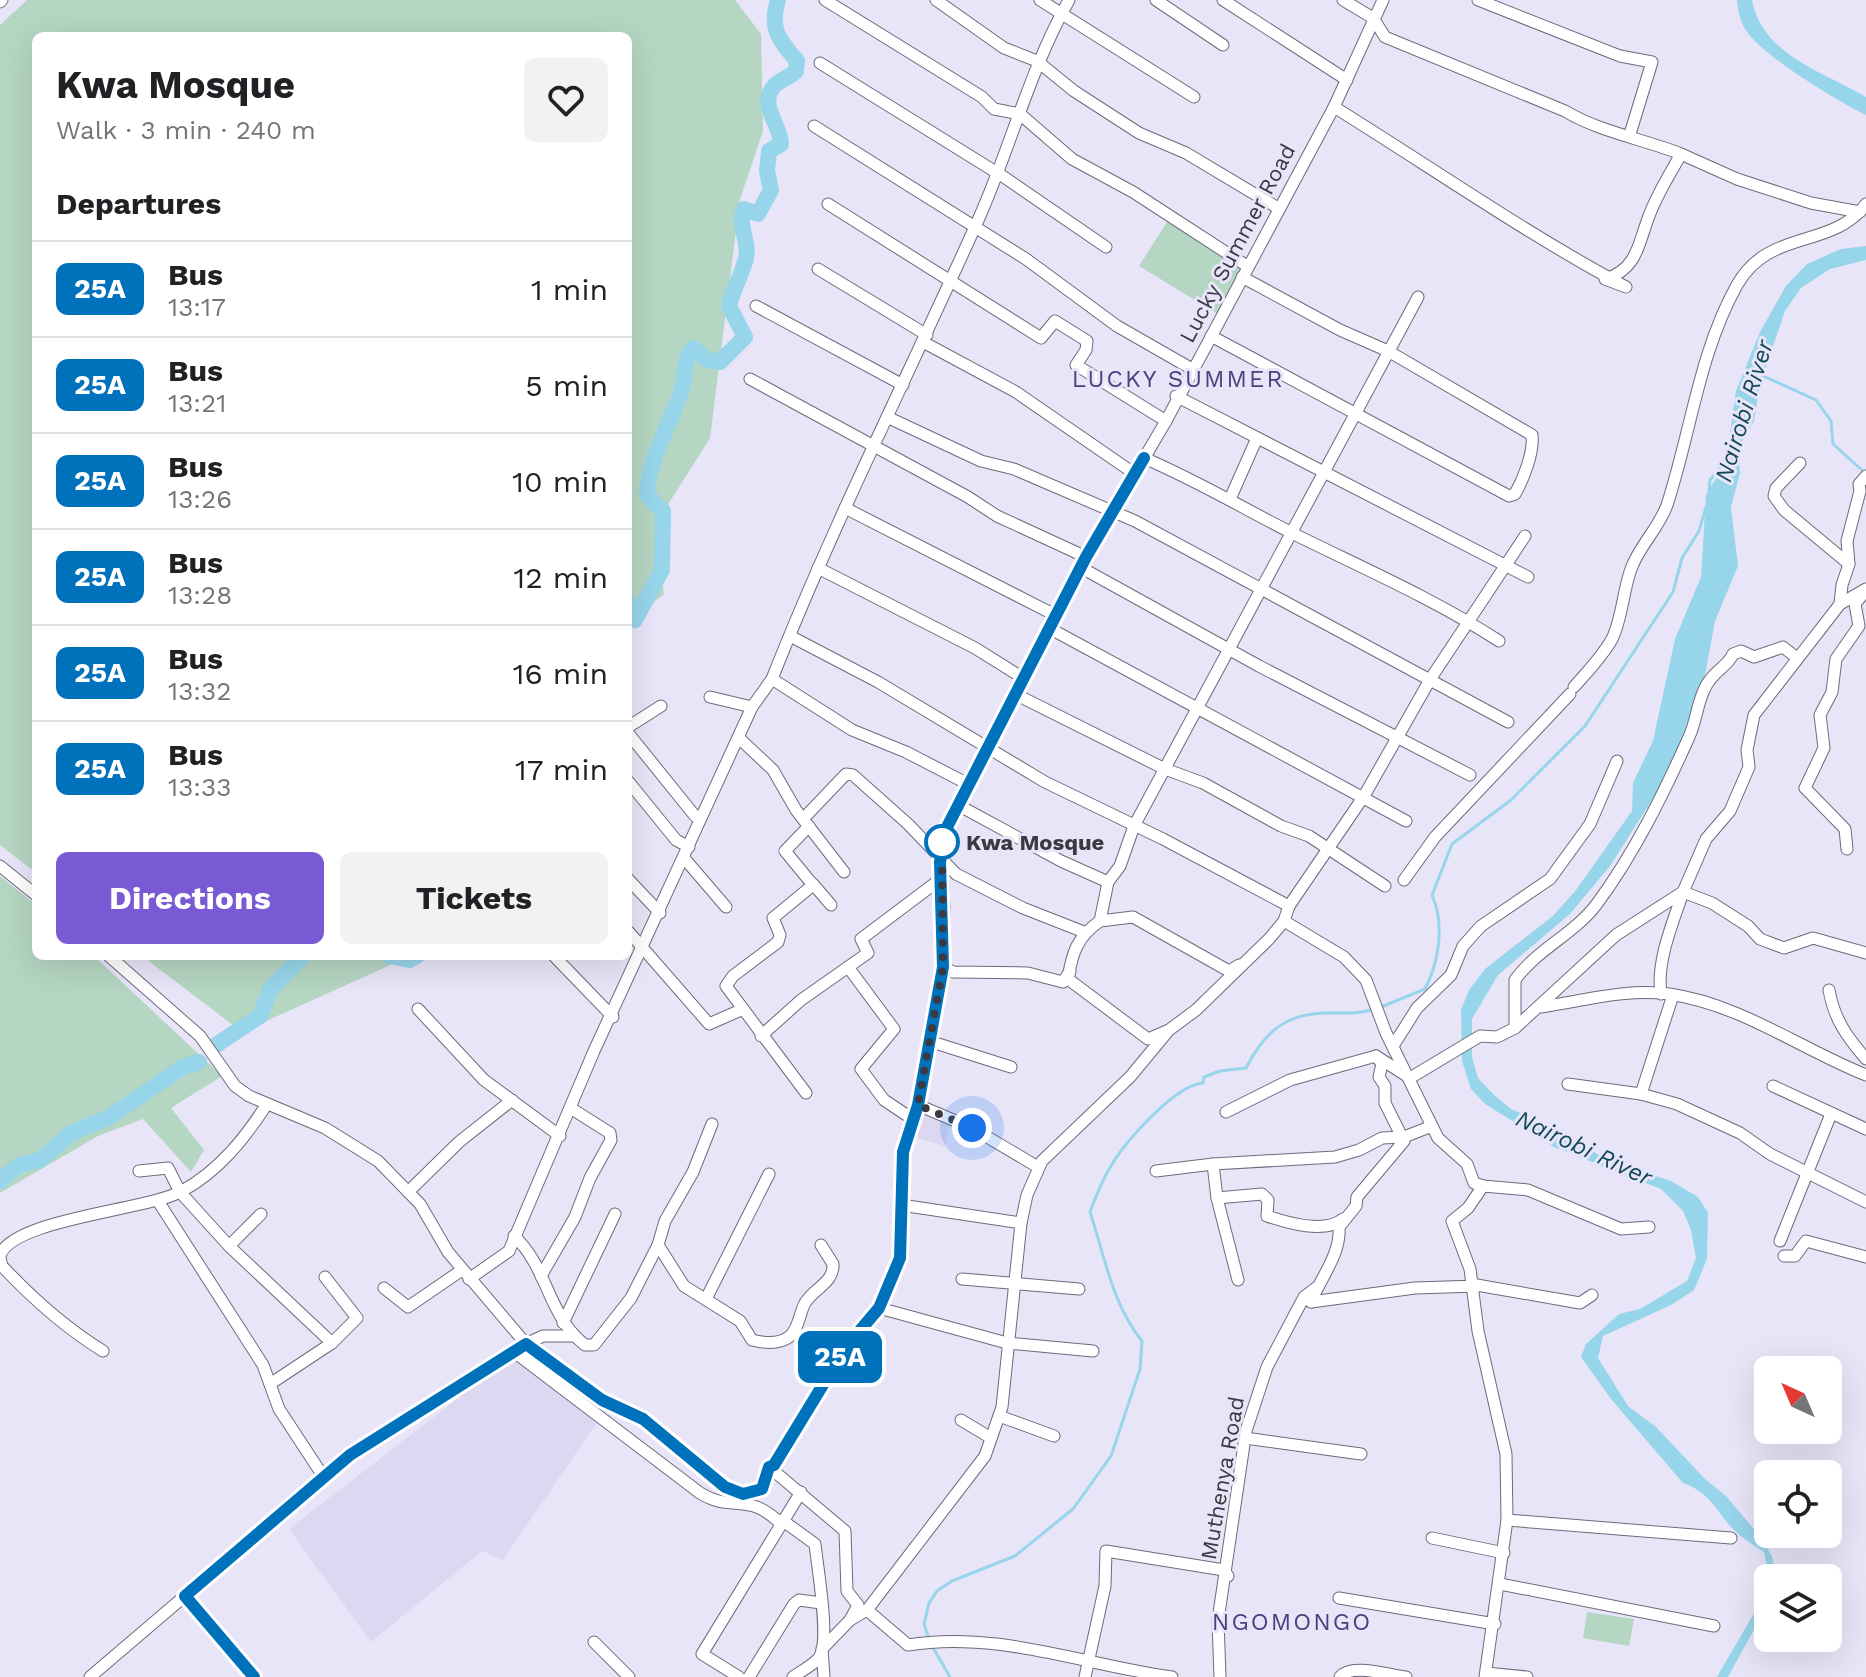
<!DOCTYPE html>
<meta charset="utf-8">
<style>
:root{--surface:#fff;--page:#f2f2f2;--text:#202124;--muted:#757577;--line:#e0e0e0;--accent:#7959d4}
body{margin:0;font-family:"Work Sans",sans-serif;background:var(--page);color:var(--text);height:100vh;display:flex;flex-direction:column;font-size:30px;white-space:nowrap}
*{box-sizing:border-box;margin:0}
p{font-size:26px;color:var(--muted)}
.icon{flex:none;width:44px;height:44px;fill:none;stroke:currentColor;stroke-width:2;stroke-linecap:round;stroke-linejoin:round}
.map{position:relative;flex:1;overflow:hidden}
.sheet{position:absolute;left:32px;top:32px;width:600px;height:928px;display:flex;flex-direction:column;background:var(--surface);border-radius:12px;box-shadow:0 8px 32px #0002}
.sheet>*{flex:none}
.badge{padding:0 16px;border-radius:12px;font-size:28px;line-height:52px}
.needle{width:52px;rotate:316deg}
.tools{position:absolute;left:1754px;top:1356px;display:grid;gap:16px}
.tools a{display:grid;place-items:center;width:88px;height:88px;border-radius:12px;background:var(--surface);box-shadow:0 8px 32px #0002;font-size:40px}
.you{position:absolute;width:40px;height:40px;margin:-20px;border:6px solid #fff;border-radius:50%;background:#1a73e8;box-shadow:0 0 0 12px #1a73e833}
.map>.badge{position:absolute;translate:-50% -50%;box-shadow:0 0 0 4px #fff}
h2{padding:0 24px;font-size:30px;line-height:72px}
.round{display:grid;place-items:center;flex:none;width:84px;height:84px;border-radius:12px;background:var(--page)}
.headline{display:flex;align-items:center;justify-content:space-between;height:136px;padding:0 24px}
h1{font-size:38px;font-weight:700;line-height:60px}
.action{display:flex;gap:16px;margin-top:auto;padding:16px 24px}
.action a{flex:1;height:92px;border-radius:12px;background:var(--accent);color:#fff;font-size:32px;font-weight:700;line-height:92px;text-align:center}
.action a+a{background:var(--page);color:var(--text)}
ul{padding:0;list-style:none}
li{display:flex;align-items:center;gap:24px;height:96px;padding:0 24px;border-top:2px solid var(--line)}
li div{flex:1}
li b{display:block;font-size:30px}
li em{font-style:normal}
li .badge{min-width:88px;font-weight:700;text-align:center}
.map>svg:first-child{display:block}
.built{fill:#ddd8f2}
.green{fill:#b5d6c3}
.water{fill:#97d5eb}
.lines{fill:none;stroke-linecap:round;stroke-linejoin:round}
.stream{stroke:#97d5eb;stroke-width:3}
.river{stroke:#97d5eb;stroke-width:16}
.minor-casing{stroke:#6d6a7b;stroke-width:13}
.minor{stroke:#fff;stroke-width:11}
.line-casing{stroke:#fff;stroke-width:18}
.line{stroke:#0072bc;stroke-width:12}
.walk{stroke:#3b3941;stroke-width:8;stroke-dasharray:0 14.4}
.stop-dot{fill:#fff;stroke:#0072bc;stroke-width:4}
.labels{text-anchor:middle;stroke-width:6;stroke-linejoin:round;paint-order:stroke}
.street-label{font-size:22px;fill:#3b3941;stroke:#e8e5f9}
.stop-label{font-size:22px;font-weight:bold;fill:#3b3941;stroke:#e8e5f9;text-anchor:start}
.neighbourhood-label{font-size:24px;letter-spacing:2px;fill:#4d407e;stroke:#e8e5f9}
.water-label{font-size:24px;font-style:italic;fill:#154a5a;stroke:#e8e5f9}
</style>
<div class="map">
<svg width="1866" height="1677" viewBox="0 0 1866 1677">
<rect width="100%" height="100%" fill="#e8e5f9"/>
<g class="built">
<polygon points="921,1114 951,1121 945,1146 917,1138"/>
<polygon points="518,1352 602,1415 503,1560 482,1551 371,1642 289,1529"/>
</g>
<g class="green">
<polygon points="27,0 735,0 761,34 763,131 740,199 710,438 655,525 664,594 628,622 628,36 36,36 36,873 0,845 0,25"/>
<polygon points="1169,219 1245,265 1218,314 1139,266"/>
<polygon points="0,876 36,905 36,956 94,956 222,1076 171,1108 204,1150 191,1172 143,1119 98,1136 0,1193"/>
<polygon points="142,956 401,956 397,962 242,1032"/>
<polygon points="1587,1612 1634,1619 1629,1646 1583,1638"/>
</g>
<g class="water">
<path d="M1737,0H1752C1762,55 1824,72 1866,97V115C1837,101 1774,62 1753,39C1742,28 1738,15 1737,0Z"/>
<path d="M1866,246V260L1830,269L1801,288L1785,311L1760,384L1754,421L1738,448L1740,473L1731,507L1738,566L1715,621L1704,680L1666,778L1610,866L1570,914L1498,975L1472,1019V1057L1478,1078L1494,1095L1511,1109L1552,1126L1607,1160L1671,1181L1698,1197L1708,1213L1707,1259L1694,1290L1671,1305L1603,1336L1598,1358L1628,1406L1656,1427L1705,1479L1726,1496L1759,1535L1772,1556L1776,1578H1769L1764,1552C1753,1545 1742,1538 1733,1529C1715,1510 1711,1493 1683,1483L1611,1399L1581,1357L1586,1344L1619,1314L1640,1309L1687,1281L1696,1258L1691,1230L1683,1211L1661,1189L1554,1147L1485,1104L1471,1089L1462,1061L1461,1010L1469,990L1485,969L1553,916L1576,890L1632,811L1633,783L1653,741L1675,639L1701,577L1706,495L1726,461L1736,391L1760,332L1786,286L1807,264L1841,249Z"/>
<polygon points="1768,1589 1768,1604 1728,1677 1717,1677"/>
</g>
<g class="lines">
<g class="stream">
<polyline points="1761,375 1816,400 1831,421 1833,444 1864,472"/>
<polyline points="1709,491 1710,480 1726,461"/>
<path d="M1381,1007L1425,989C1439,962 1445,924 1432,895L1452,844L1511,800L1585,726L1673,592L1682,558L1699,531L1706,507"/>
<path d="M929,1639L924,1624L929,1603L937,1591L952,1581L1015,1556L1073,1509L1111,1456L1140,1369L1142,1341C1112,1304 1105,1257 1090,1212C1096,1196 1102,1180 1111,1166C1125,1142 1175,1085 1203,1083L1204,1077L1220,1071L1246,1068C1264,1032 1287,1012 1330,1013C1347,1013 1358,1014 1374,1009"/>
<polyline points="932,1646 950,1677"/>
</g>
<g class="river">
<path d="M628,602L635,620L662,570L663,511L647,495C648,456 671,426 682,389C686,375 683,358 693,348L707,360L720,362L745,337L729,306C733,289 742,275 746,258C750,238 737,230 744,209L758,214L771,190L767,171L769,151L781,144C781,125 757,104 775,85C780,80 790,77 796,71L797,61C779,40 769,28 778,0"/>
<polyline points="389,956 409,960 417,956"/>
<polyline points="216,1045 260,1016 271,988 303,956"/>
<polyline points="0,1181 19,1165 40,1160 71,1133 108,1118 183,1067 199,1062"/>
</g>
<g class="minor-casing">
<g id="minor">
<polyline points="825,0 982,97 994,109 1020,114 1072,159 1133,192 1247,266"/>
<polyline points="936,0 1004,48 1037,61 1074,91 1139,133 1186,153 1278,208"/>
<polyline points="1040,0 1194,97"/>
<polyline points="1156,0 1223,45"/>
<polyline points="1223,0 1347,80"/>
<path d="M1343,0L1373,18L1385,37L1565,111C1600,132 1643,139 1681,154"/>
<polyline points="1478,0 1620,56 1652,62 1630,134"/>
<polyline points="0,2 2,0"/>
<polyline points="820,63 999,174"/>
<path d="M1334,107C1431,167 1525,233 1626,287L1605,279"/>
<polyline points="814,126 1026,259 1117,326 1192,369"/>
<polyline points="998,173 1106,247"/>
<polyline points="828,204 1041,338 1055,321 1087,341 1086,350 1076,365 1166,421"/>
<polyline points="818,269 927,335"/>
<path d="M1606,279C1638,268 1638,244 1649,216C1657,194 1670,174 1681,154L1737,179L1811,203L1860,212"/>
<polyline points="756,306 903,385"/>
<path d="M1211,336L1509,496L1515,494C1524,478 1534,452 1532,435L1388,351L1340,330L1242,277"/>
<polyline points="923,342 1016,392 1135,474"/>
<polyline points="750,379 968,497 997,516 1086,557"/>
<polyline points="1176,396 1528,577"/>
<polyline points="887,417 981,461 1014,469 1135,521 1508,722"/>
<path d="M1144,458C1198,481 1246,510 1298,536C1365,569 1436,600 1499,641"/>
<polyline points="1800,463 1776,488 1774,496 1784,510 1849,564"/>
<polyline points="1230,499 1257,438"/>
<polyline points="845,508 1057,616"/>
<polyline points="1080,567 1259,666 1470,775"/>
<polyline points="818,568 975,648 1023,678"/>
<polyline points="1840,604 1842,585 1849,564 1847,541 1860,491 1859,484 1866,476"/>
<polyline points="1049,628 1406,821"/>
<polyline points="790,636 878,682 1045,782 1163,839 1289,906 1284,921 1269,939 1196,1010 1169,1030 1130,1077 1042,1161 1027,1195 1021,1223 1002,1407 985,1456 867,1610 850,1620"/>
<polyline points="772,679 852,730 906,752 970,785"/>
<path d="M1574,687C1587,672 1602,657 1612,639C1622,619 1623,591 1631,569C1639,546 1659,528 1667,505C1691,432 1699,353 1737,285C1769,228 1832,250 1866,204"/>
<polyline points="1015,694 1165,769 1203,783 1281,826 1309,836 1385,886"/>
<polyline points="710,697 752,707"/>
<polyline points="628,727 661,706"/>
<polyline points="628,733 695,816"/>
<polyline points="740,739 773,770 796,810 844,872"/>
<polyline points="628,781 676,840 689,847"/>
<polyline points="958,805 1061,861 1108,882"/>
<polyline points="803,819 846,774 853,775 908,824 956,874 1023,908 1084,932"/>
<polyline points="1847,849 1845,829 1805,788 1824,748 1820,715 1832,692 1836,659 1859,626 1855,604 1863,594"/>
<polyline points="684,858 726,907"/>
<polyline points="0,866 36,895"/>
<polyline points="628,879 660,913"/>
<polyline points="1404,880 1435,837 1570,694"/>
<polyline points="813,884 831,905"/>
<polyline points="1289,906 1364,796 1431,678 1525,536"/>
<polyline points="1100,921 1133,917 1229,971 1239,965"/>
<polyline points="1284,921 1344,957 1366,980 1386,1033 1432,1126 1438,1138 1467,1164 1474,1183 1483,1186 1468,1208 1452,1221 1470,1269 1478,1331 1506,1454 1507,1520 1485,1677"/>
<polyline points="628,931 709,1024 741,1010"/>
<polyline points="109,956 200,1036 235,1086 249,1096 325,1128 378,1161 420,1204 448,1252 526,1344 602,1400 643,1419 725,1487 743,1494 762,1489 769,1467 774,1465 846,1347 879,1308 900,1258 903,1152 918,1105 940,989 944,908 941,844 952,814 1086,557 1166,421 1334,107 1383,0"/>
<polyline points="554,956 613,1017"/>
<polyline points="848,967 894,1029 861,1069 884,1100 914,1120"/>
<path d="M943,967L953,972L1028,973L1063,982L1070,971L1068,979C1072,953 1077,937 1100,921L1108,882L1120,866L1134,826L1418,297"/>
<polyline points="1068,979 1148,1039 1169,1030"/>
<path d="M1829,990C1834,1019 1847,1037 1866,1059"/>
<path d="M1661,994C1656,961 1673,923 1683,892L1712,903L1748,926L1760,939L1784,948L1813,938L1866,953"/>
<path d="M1541,1007C1582,1001 1628,988 1669,994C1740,1004 1801,1049 1866,1075"/>
<polyline points="418,1009 484,1080 560,1136"/>
<path d="M1515,1028V980C1536,950 1574,934 1596,905C1634,854 1663,795 1689,737C1696,722 1697,705 1704,690C1712,671 1727,668 1733,654L1741,651L1754,657L1783,647L1797,658"/>
<polyline points="761,1036 801,1000 868,953 861,939 938,881"/>
<polyline points="932,1042 1011,1067"/>
<polyline points="1393,1046 1417,1008 1451,975 1463,946 1481,926 1550,879 1590,824 1617,761"/>
<polyline points="1568,1084 1641,1094 1677,1104 1740,1133 1770,1154 1866,1202"/>
<polyline points="1773,1086 1866,1129"/>
<polyline points="806,1093 726,986 733,976 778,942 780,935 773,918 813,885 785,851 809,826"/>
<polyline points="1641,1094 1673,995"/>
<polyline points="918,1105 972,1128 1038,1167"/>
<polyline points="1226,1112 1290,1080 1376,1056"/>
<polyline points="139,1171 168,1168 180,1192 229,1246 332,1343 270,1384"/>
<polyline points="1156,1171 1213,1164"/>
<polyline points="1483,1186 1528,1190 1621,1229 1649,1227"/>
<polyline points="408,1192 459,1142 512,1100"/>
<path d="M1217,1198L1262,1194L1268,1200L1267,1216C1288,1223 1325,1234 1343,1219"/>
<polyline points="158,1201 263,1365 279,1409 323,1476"/>
<polyline points="901,1205 1021,1223"/>
<path d="M514,1236C548,1267 548,1317 585,1345H594L631,1298L658,1245L665,1221L693,1172L712,1124"/>
<polyline points="1780,1241 1831,1114"/>
<path d="M658,1245L684,1286L740,1321L752,1340C764,1343 778,1345 789,1337C799,1329 799,1314 805,1303C814,1288 834,1283 833,1264L821,1245"/>
<polyline points="229,1246 261,1214"/>
<path d="M0,1256C11,1219 149,1210 182,1191C219,1171 245,1138 267,1104"/>
<polyline points="1784,1256 1795,1256 1806,1241 1866,1257"/>
<path d="M0,1258L2,1266C33,1299 64,1327 103,1351"/>
<polyline points="541,1276 575,1217 590,1178 611,1140 610,1133 572,1109"/>
<polyline points="325,1277 357,1318 332,1343"/>
<path d="M469,1279L509,1251L594,1051L752,707L772,679C834,522 910,372 979,218C1011,146 1030,69 1069,0"/>
<polyline points="962,1279 1079,1289"/>
<polyline points="1238,1280 1217,1198 1213,1164 1335,1157 1359,1150 1382,1138 1404,1137 1432,1126"/>
<polyline points="384,1288 408,1307 462,1270"/>
<polyline points="706,1299 769,1174"/>
<polyline points="1311,1302 1415,1288 1478,1286 1471,1284 1580,1303 1592,1295"/>
<polyline points="879,1308 1007,1343 1093,1351"/>
<polyline points="563,1323 615,1214"/>
<path d="M517,1354L700,1493C732,1513 747,1491 780,1523"/>
<polyline points="999,1416 1054,1436"/>
<polyline points="961,1420 991,1438"/>
<polyline points="1245,1438 1361,1454"/>
<polyline points="769,1467 845,1531 847,1591 858,1605 850,1620 822,1649 824,1677"/>
<path d="M782,1520L815,1544C817,1565 831,1642 819,1658C813,1665 800,1672 793,1677"/>
<polyline points="1507,1520 1731,1538"/>
<polyline points="1432,1538 1504,1553"/>
<polyline points="1500,1584 1714,1626"/>
<polyline points="185,1596 254,1677"/>
<polyline points="1339,1598 1495,1624"/>
<path d="M867,1610L908,1645C996,1630 1085,1665 1172,1677"/>
<polyline points="594,1642 629,1677"/>
<polyline points="1486,1673 1527,1677"/>
<polyline points="90,1677 350,1455 526,1344 543,1336 573,1336"/>
<polyline points="739,1677 702,1654 801,1492"/>
<polyline points="749,1677 794,1604 799,1600 821,1603"/>
<polyline points="1085,1677 1105,1586 1106,1551 1224,1570 1228,1576"/>
<path d="M1220,1677L1218,1620L1246,1431L1267,1367L1304,1297L1316,1288L1311,1302C1321,1277 1341,1254 1339,1227L1356,1206L1357,1197L1404,1141L1385,1103V1086L1379,1077L1382,1064L1376,1056L1410,1078L1480,1036L1497,1037L1515,1028L1616,935L1683,892L1706,839L1730,811L1749,767L1747,750L1754,715L1840,604L1866,589"/>
<path d="M1340,1677C1351,1663 1388,1675 1406,1677"/>
</g>
</g>
<use href="#minor" class="minor"/>
</g>
<g class="lines">
<g class="line-casing">
<polyline id="line" points="254,1677 185,1596 350,1455 526,1344 602,1400 643,1419 725,1487 743,1494 762,1489 769,1467 774,1465 846,1347 879,1308 900,1258 903,1152 918,1105 943,967 940,862 946,829 1086,557 1144,458"/>
</g>
<use href="#line" class="line"/>
<polyline class="walk" points="942,842 943,967 918,1105 972,1128"/>
</g>
<circle class="stop-dot" cx="942" cy="842" r="16"/>
<g class="labels">
<g class="street-label">
<text transform="translate(1237 243) rotate(-62)" y="8">Lucky Summer Road</text>
<text transform="translate(1222 1478) rotate(-80)" y="8">Muthenya Road</text>
</g>
<g class="stop-label">
<text x="966" y="850">Kwa Mosque</text>
</g>
<g class="neighbourhood-label">
<text x="1178" y="387">LUCKY SUMMER</text>
<text x="1292" y="1630">NGOMONGO</text>
</g>
<g class="water-label">
<text transform="translate(1744 411) rotate(-73)" y="8">Nairobi River</text>
<text transform="translate(1584 1148) rotate(25)" y="8">Nairobi River</text>
</g>
</g>
</svg>
<div class="tools">
<a><svg class="needle" viewBox="-14 -14 28 28"><path d="M0-13l5 13h-10z" fill="#e53935"/><path d="M0 13l5-13h-10z" fill="#757577"/></svg></a>
<a><svg class="icon" aria-label="locate" viewBox="0 0 24 24"><circle cx="12" cy="12" r="6"/><path d="M12 2v4M12 18v4M2 12h4M18 12h4"/></svg></a>
<a><svg class="icon" aria-label="layers" viewBox="0 0 24 24"><path d="M12 4l9 5-9 5-9-5zM3 14l9 5 9-5"/></svg></a>
</div>
<div class="you" style="left:972px;top:1128px"></div>
<b class="badge" style="left:840px;top:1357px;background:#0072bc;color:#fff">25A</b>
<section class="sheet">
<div class="headline"><div><h1>Kwa Mosque</h1><p>Walk · 3 min · 240 m</p></div><a class="round"><svg class="icon" aria-label="heart" viewBox="0 0 24 24"><path d="M12 20l-8-8c-3-5 5-10 8-4 3-6 11-1 8 4z"/></svg></a></div>
<h2>Departures</h2>
<ul>
<li><span class="badge" style="background:#0072bc;color:#fff">25A</span><div><b>Bus</b><p>13:17</p></div><em>1 min</em></li>
<li><span class="badge" style="background:#0072bc;color:#fff">25A</span><div><b>Bus</b><p>13:21</p></div><em>5 min</em></li>
<li><span class="badge" style="background:#0072bc;color:#fff">25A</span><div><b>Bus</b><p>13:26</p></div><em>10 min</em></li>
<li><span class="badge" style="background:#0072bc;color:#fff">25A</span><div><b>Bus</b><p>13:28</p></div><em>12 min</em></li>
<li><span class="badge" style="background:#0072bc;color:#fff">25A</span><div><b>Bus</b><p>13:32</p></div><em>16 min</em></li>
<li><span class="badge" style="background:#0072bc;color:#fff">25A</span><div><b>Bus</b><p>13:33</p></div><em>17 min</em></li>
</ul>
<div class="action"><a>Directions</a><a>Tickets</a></div>
</section>
</div>
